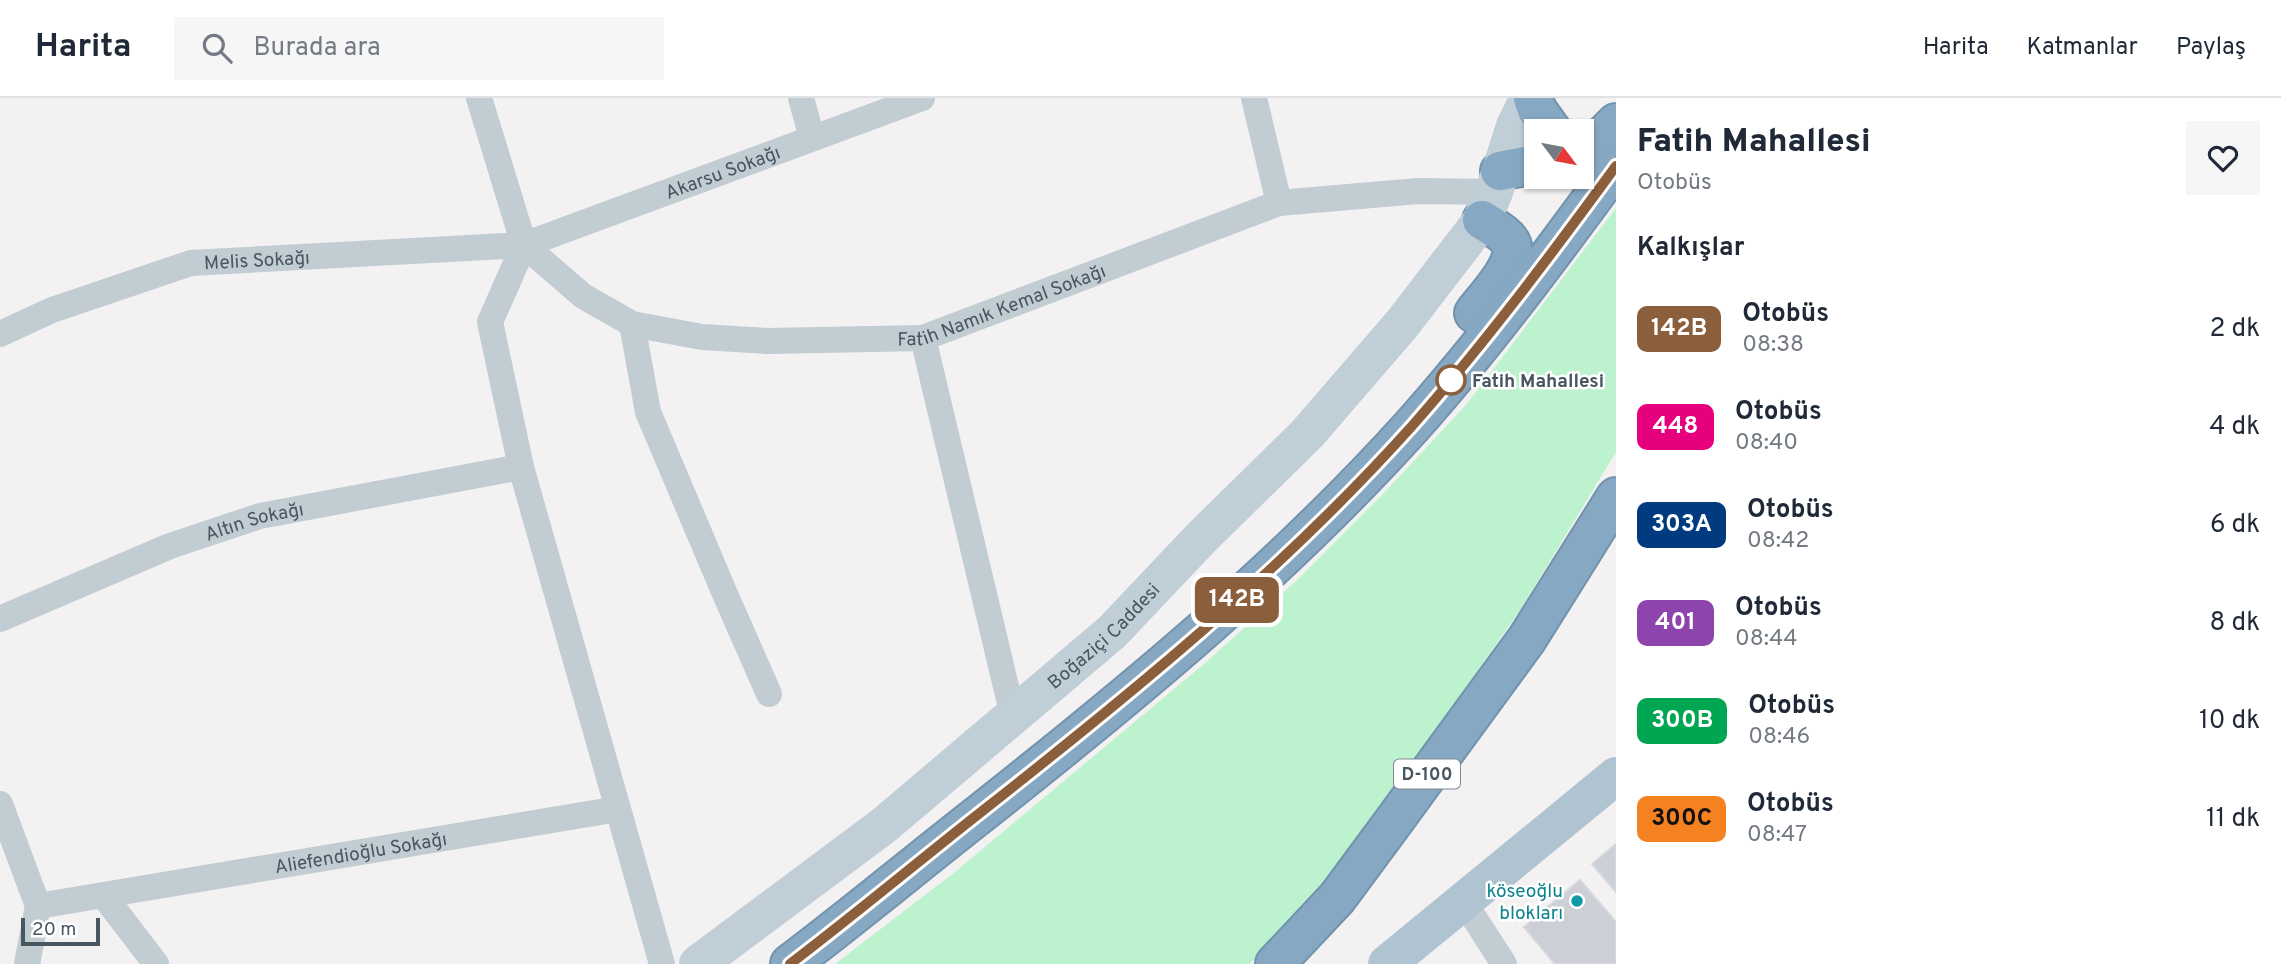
<!DOCTYPE html>
<html lang="tr">
<meta charset="utf-8">
<style>
:root{--surface:#fff;--page:#f6f6f7;--text:#1f2937;--muted:#747a83;--line:#e0e1e3}
body{margin:0;font-family:Overpass,sans-serif;background:var(--page);color:var(--text);height:100vh;display:flex;flex-direction:column;font-size:26px;white-space:nowrap}
*{box-sizing:border-box;margin:0}
p{font-size:23px;color:var(--muted)}
.icon{flex:none;width:38px;height:38px;fill:none;stroke:currentColor;stroke-width:2;stroke-linecap:round;stroke-linejoin:round}
.map{position:relative;flex:1;overflow:hidden}
.sheet{display:flex;flex-direction:column;background:var(--surface);width:665px}
.sheet>*{flex:none}
.badge{padding:0 14px;border-radius:10px;font-size:24px;line-height:46px}
.needle{width:46px;rotate:122deg}
.fabs{position:absolute;left:1524px;top:21px;display:grid;gap:14px}
.fabs a{display:grid;place-items:center;width:70px;height:70px;border-radius:0px;background:var(--surface);box-shadow:0 2px 5px #0004;font-size:35px}
.scale{position:absolute;left:21px;bottom:18px;width:79px;box-sizing:border-box;padding-left:7px;border:4px solid #475660;border-top:0;font-size:19px;line-height:24px;white-space:nowrap;color:#475660;-webkit-text-stroke:5px #fff;paint-order:stroke}
.map>.badge{position:absolute;translate:-50% -50%;box-shadow:0 0 0 4px #fff}
h2{padding:0 21px;font-size:26px;line-height:63px}
.round{display:grid;place-items:center;flex:none;width:74px;height:74px;border-radius:0px;background:var(--page)}
.overview{display:flex;align-items:center;justify-content:space-between;height:119px;padding:0 21px}
h1{font-size:33px;font-weight:800;line-height:52px}
ul{padding:0;list-style:none}
li{display:flex;align-items:center;gap:21px;height:98px;padding:0 21px}
li div{flex:1}
li b{display:block;font-size:26px}
li em{font-style:normal}
li .badge{min-width:77px;font-weight:700;text-align:center}
header{display:flex;align-items:center;gap:42px;box-sizing:border-box;height:98px;padding:0 35px;background:var(--surface);border-bottom:2px solid var(--line)}
header strong{font-size:33px}
nav{display:flex;gap:38px;margin-inline-start:auto;font-size:24px}
.search{width:490px;height:63px;background:var(--page);display:flex;align-items:center;gap:18px;box-sizing:border-box;padding:0 24px;border-radius:0px;color:var(--muted);font-size:26px}
main{display:flex;flex:1;min-height:0}
.map>svg:first-child{display:block}
.green{fill:#bdf2ce}
.building{fill:#ccd0d6;stroke:#d4d7dc;stroke-width:2}
.lines{fill:none;stroke-linecap:round;stroke-linejoin:round}
.highway-casing{stroke:#7193ae;stroke-width:42}
.street{stroke:#c1ccd3;stroke-width:26}
.secondary{stroke:#c0ced8;stroke-width:38}
.primary{stroke:#afc3d1;stroke-width:38}
.highway{stroke:#86a8c2;stroke-width:38}
.line-casing{stroke:#fff;stroke-width:16}
.line{stroke:#8b5e3c;stroke-width:10}
.stop-dot{fill:#fff;stroke:#8b5e3c;stroke-width:3.5}
.culture-dot{fill:#0f9aa8;stroke:#fff;stroke-width:2.5}
.labels{text-anchor:middle;stroke-width:5;stroke-linejoin:round;paint-order:stroke}
.shield{fill:#fff;stroke:#7e8990;stroke-width:2}
.shield-label{font-size:18px;font-weight:bold;fill:#475660}
.street-label{font-size:19px;fill:#475660;stroke:#fff}
.stop-label{font-size:19px;font-weight:bold;fill:#475660;stroke:#fff;text-anchor:start}
.culture-label{font-size:19px;fill:#0d838f;stroke:#fff;text-anchor:end}
</style>
<header>
<strong>Harita</strong>
<div class="search"><svg class="icon" aria-label="search" viewBox="0 0 24 24"><circle cx="10" cy="10" r="6"/><path d="M15 15l6 6"/></svg>Burada ara</div>
<nav><a>Harita</a><a>Katmanlar</a><a>Paylaş</a></nav>
</header>
<main>
<div class="map">
<svg width="1616" height="866" viewBox="0 0 1616 866">
<rect width="100%" height="100%" fill="#f3f1f1"/>
<polygon class="green" points="1616,110 1616,354 1522,509 1449,614 1355,743 1277,842 1249,866 835,866 955,774 1204,566 1295,484 1383,396 1466,307"/>
<g class="building">
<polygon points="1616,746 1616,794 1592,766"/>
<polygon points="1580,782 1616,824 1616,866 1555,866 1524,829"/>
</g>
<g class="lines">
<g class="highway-casing">
<g id="highway">
<polyline points="1533,0 1537,12 1552,33"/>
<polyline points="1582,52 1594,47 1616,25"/>
<polyline points="1500,73 1536,66"/>
<path d="M1474,215C1486,199 1524,161 1509,142C1503,134 1491,128 1482,122"/>
<path d="M790,866C855,817 917,765 981,715C1133,595 1282,472 1412,328C1485,246 1551,157 1616,68"/>
<polyline points="1275,866 1337,800 1391,727 1527,541 1616,399"/>
</g>
</g>
<g class="street">
<polyline points="479,0 524,147"/>
<polyline points="801,0 812,40"/>
<polyline points="1254,0 1279,105"/>
<path id="s1" d="M524,147L583,198L632,226L702,239L768,243L923,240L1279,105L1418,93L1494,94"/>
<polyline points="524,147 490,224 521,369 662,866"/>
<polyline points="632,226 648,314 725,496 769,596"/>
<path id="s2" d="M0,236L52,212L191,165L524,147L922,0"/>
<polyline points="923,240 1013,618"/>
<path id="s3" d="M0,521L170,448L260,418L521,369"/>
<polyline points="0,706 38,808"/>
<polyline points="104,798 156,866"/>
<polyline points="1464,804 1504,866"/>
<path id="s4" d="M38,808L618,711"/>
<polyline points="27,866 38,808"/>
</g>
<path class="secondary" id="s5" d="M698,866L883,728L1112,534L1201,440L1307,336L1402,226L1482,122L1494,94L1515,28L1529,0"/>
<polyline class="primary" points="1387,866 1616,678"/>
<use href="#highway" class="highway"/>
</g>
<g class="lines">
<g class="line-casing">
<path id="line" d="M790,866C853,818 914,767 976,718C1130,597 1281,474 1412,328C1485,245 1551,157 1616,68"/>
</g>
<use href="#line" class="line"/>
</g>
<circle class="stop-dot" cx="1451" cy="282" r="14"/>
<circle class="culture-dot" cx="1577" cy="803" r="7"/>
<g class="labels">
<rect class="shield" x="1394" y="661.5" width="66" height="29" rx="5"/>
<g class="shield-label">
<text x="1427" y="682">D-100</text>
</g>
<g class="street-label">
<text dy="7" stroke="none"><textPath href="#s2" startOffset="749">Akarsu Sokağı</textPath></text>
<text dy="7" stroke="none"><textPath href="#s2" startOffset="270">Melis Sokağı</textPath></text>
<text dy="7" stroke="none"><textPath href="#s1" startOffset="511">Fatih Namık Kemal Sokağı</textPath></text>
<text dy="7" stroke="none"><textPath href="#s3" startOffset="273">Altın Sokağı</textPath></text>
<text dy="7" stroke="none"><textPath href="#s5" startOffset="522">Boğaziçi Caddesi</textPath></text>
<text dy="7" stroke="none"><textPath href="#s4" startOffset="327">Aliefendioğlu Sokağı</textPath></text>
</g>
<g class="stop-label">
<text x="1472" y="289">Fatih Mahallesi</text>
</g>
<g class="culture-label">
<text x="1563" y="799">köseoğlu<tspan x="1563" dy="22">blokları</tspan></text>
</g>
</g>
</svg>
<div class="fabs">
<a><svg class="needle" viewBox="-14 -14 28 28"><path d="M0-13l5 13h-10z" fill="#e53935"/><path d="M0 13l5-13h-10z" fill="#747a83"/></svg></a>
</div>
<div class="scale">20 m</div>
<b class="badge" style="left:1237px;top:502px;background:#8b5e3c;color:#fff">142B</b>
</div>
<section class="sheet">
<div class="overview"><div><h1>Fatih Mahallesi</h1><p>Otobüs</p></div><a class="round"><svg class="icon" aria-label="heart" viewBox="0 0 24 24"><path d="M12 20l-8-8c-3-5 5-10 8-4 3-6 11-1 8 4z"/></svg></a></div>
<h2>Kalkışlar</h2>
<ul>
<li><span class="badge" style="background:#8b5e3c;color:#fff">142B</span><div><b>Otobüs</b><p>08:38</p></div><em>2 dk</em></li>
<li><span class="badge" style="background:#e6007e;color:#fff">448</span><div><b>Otobüs</b><p>08:40</p></div><em>4 dk</em></li>
<li><span class="badge" style="background:#003b80;color:#fff">303A</span><div><b>Otobüs</b><p>08:42</p></div><em>6 dk</em></li>
<li><span class="badge" style="background:#8e44ad;color:#fff">401</span><div><b>Otobüs</b><p>08:44</p></div><em>8 dk</em></li>
<li><span class="badge" style="background:#00a651;color:#fff">300B</span><div><b>Otobüs</b><p>08:46</p></div><em>10 dk</em></li>
<li><span class="badge" style="background:#f58220;color:#111">300C</span><div><b>Otobüs</b><p>08:47</p></div><em>11 dk</em></li>
</ul>
</section>
</main>
